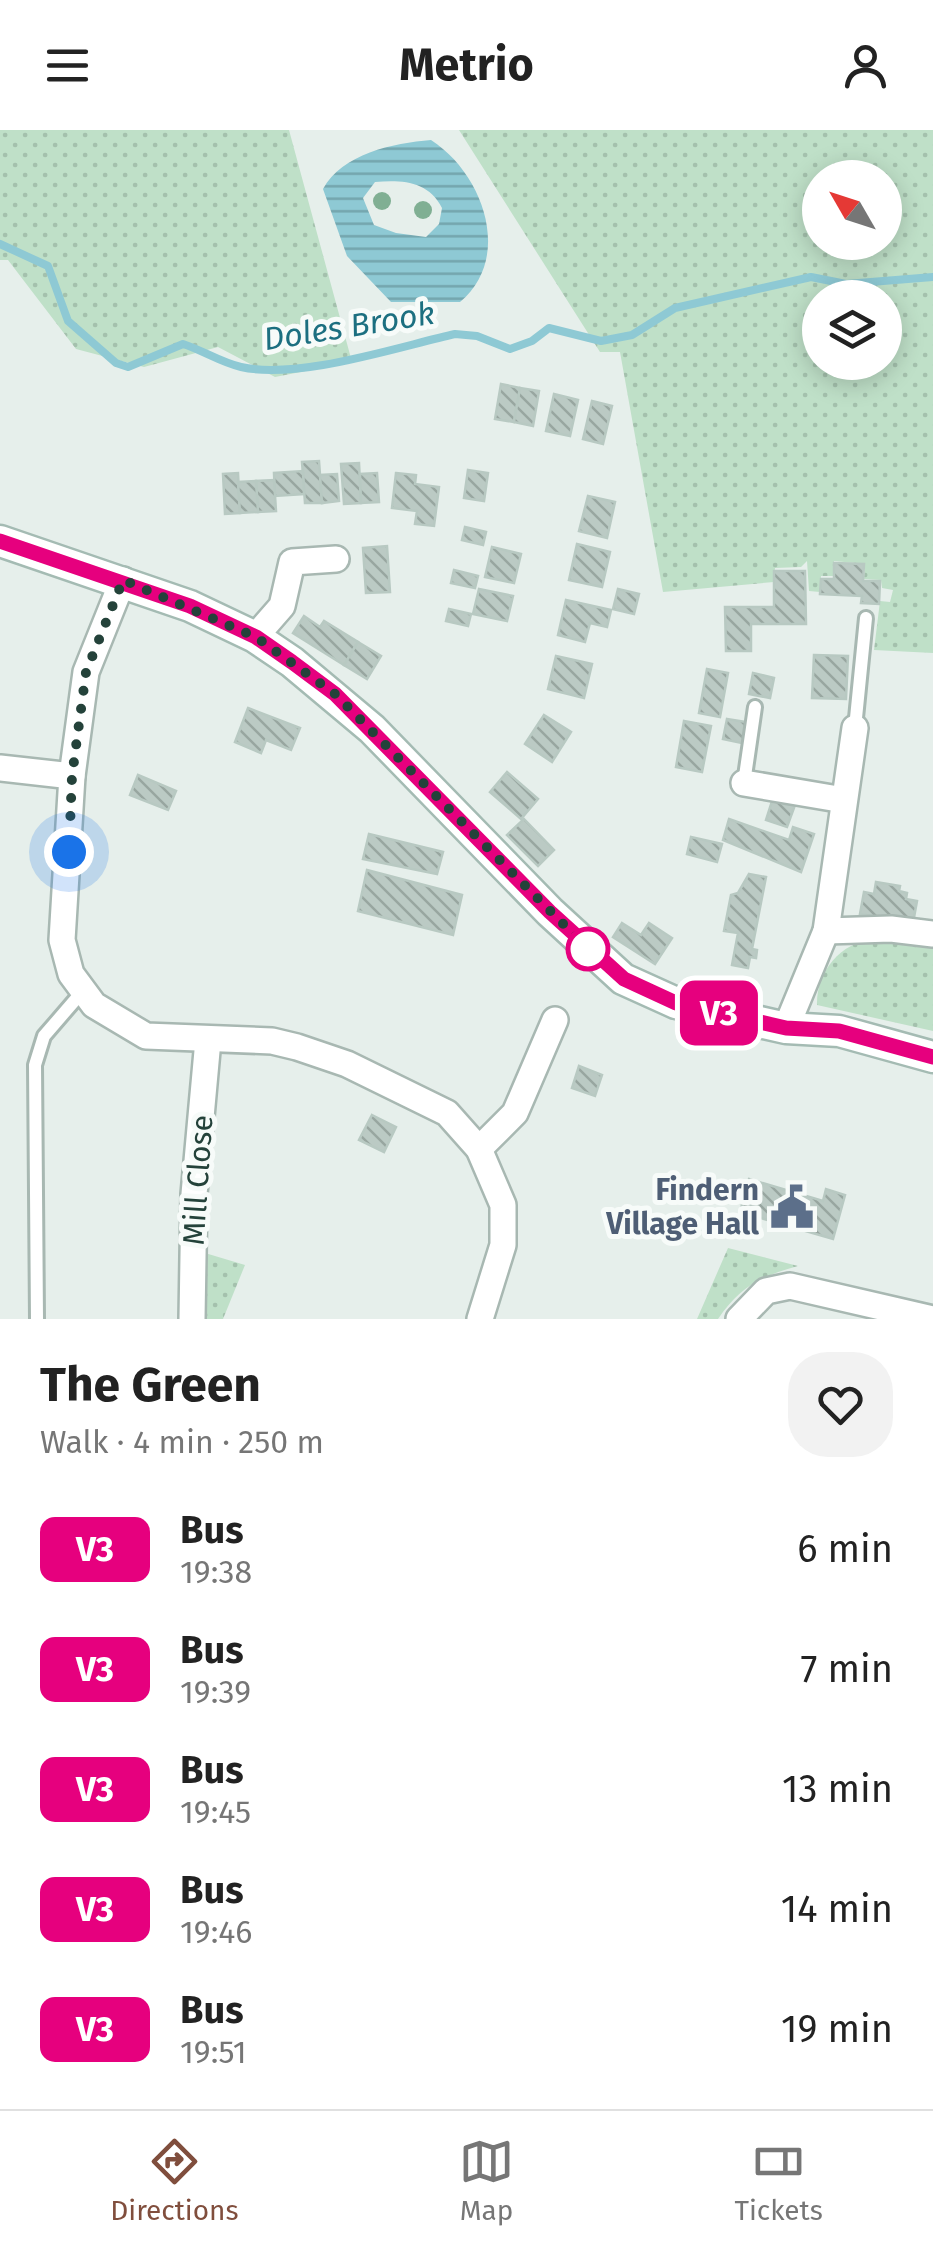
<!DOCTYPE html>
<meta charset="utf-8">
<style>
:root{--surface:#fff;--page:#f2f2f2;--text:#222;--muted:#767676;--line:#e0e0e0;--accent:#804e3d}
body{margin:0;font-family:"Fira Sans",sans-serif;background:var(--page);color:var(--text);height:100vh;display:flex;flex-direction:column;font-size:38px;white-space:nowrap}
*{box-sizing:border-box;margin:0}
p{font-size:32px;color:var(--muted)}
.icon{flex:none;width:55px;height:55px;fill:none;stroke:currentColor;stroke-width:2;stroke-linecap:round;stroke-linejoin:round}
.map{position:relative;height:1189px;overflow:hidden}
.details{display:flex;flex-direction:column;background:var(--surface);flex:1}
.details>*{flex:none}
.badge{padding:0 20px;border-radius:15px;font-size:35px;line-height:65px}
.needle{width:65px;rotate:309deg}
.tools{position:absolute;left:802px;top:30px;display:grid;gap:20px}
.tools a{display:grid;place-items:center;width:100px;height:100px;border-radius:50%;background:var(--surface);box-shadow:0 5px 25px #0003;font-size:50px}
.you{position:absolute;width:50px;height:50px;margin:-25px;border:8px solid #fff;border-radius:50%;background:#1a73e8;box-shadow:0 0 0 15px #1a73e833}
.map>.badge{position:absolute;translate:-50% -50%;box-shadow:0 0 0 5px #fff}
.round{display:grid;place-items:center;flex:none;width:105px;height:105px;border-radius:40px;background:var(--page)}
.headline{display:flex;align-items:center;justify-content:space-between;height:170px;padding:0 40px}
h1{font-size:48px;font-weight:700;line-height:75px}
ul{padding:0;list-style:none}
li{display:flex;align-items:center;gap:30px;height:120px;padding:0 40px}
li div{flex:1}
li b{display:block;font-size:38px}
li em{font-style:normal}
li .badge{min-width:110px;font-weight:700;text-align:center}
header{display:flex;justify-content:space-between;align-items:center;height:130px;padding:0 40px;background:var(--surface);font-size:45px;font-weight:700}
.menu{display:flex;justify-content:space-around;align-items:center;height:140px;border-top:2px solid var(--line);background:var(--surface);font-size:28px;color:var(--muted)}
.menu a{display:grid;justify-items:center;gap:5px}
.menu .active{color:var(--accent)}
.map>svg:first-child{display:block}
.grass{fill:url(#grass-dots);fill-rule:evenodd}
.water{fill:url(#water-rules);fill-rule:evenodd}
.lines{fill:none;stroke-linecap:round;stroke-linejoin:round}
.stream{stroke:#8ec9d4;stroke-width:8}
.building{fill:url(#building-back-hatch);stroke:#b8c9c2;stroke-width:2.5}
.lane-casing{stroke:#a8b8b2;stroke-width:18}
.street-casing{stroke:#a8b8b2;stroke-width:30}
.secondary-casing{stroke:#a4bbb3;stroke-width:35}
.lane{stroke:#fff;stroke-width:12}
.street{stroke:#fff;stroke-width:25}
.secondary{stroke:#fff;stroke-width:30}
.tree{fill:#80af93}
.line-casing{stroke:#fff;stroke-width:22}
.line{stroke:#e6007e;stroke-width:15}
.walk{stroke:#24423a;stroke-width:10;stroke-dasharray:0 18}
.stop-dot{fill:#fff;stroke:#e6007e;stroke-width:5}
.labels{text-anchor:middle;stroke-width:10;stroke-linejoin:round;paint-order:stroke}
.street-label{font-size:30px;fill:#24423a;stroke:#f7fbf9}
.service-label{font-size:30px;font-weight:bold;fill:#4e5e75;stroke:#f7fbf9;text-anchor:end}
.water-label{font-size:32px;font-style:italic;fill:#1c6f80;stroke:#f7fbf9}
</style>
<header><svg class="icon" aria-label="menu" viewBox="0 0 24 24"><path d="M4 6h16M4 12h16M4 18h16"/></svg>Metrio<svg class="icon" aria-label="person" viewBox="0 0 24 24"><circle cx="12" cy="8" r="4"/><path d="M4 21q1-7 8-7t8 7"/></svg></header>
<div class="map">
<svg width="933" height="1189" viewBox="0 0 933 1189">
<defs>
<pattern id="grass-dots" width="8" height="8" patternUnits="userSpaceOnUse" patternTransform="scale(2.5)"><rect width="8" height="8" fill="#bfe0c8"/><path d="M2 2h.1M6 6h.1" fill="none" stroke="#a4c1ad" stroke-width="1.8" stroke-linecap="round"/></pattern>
<pattern id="water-rules" width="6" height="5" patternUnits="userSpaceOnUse" patternTransform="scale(2.5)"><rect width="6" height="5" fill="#8ec9d4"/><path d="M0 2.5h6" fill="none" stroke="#74a5ad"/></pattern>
<pattern id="building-back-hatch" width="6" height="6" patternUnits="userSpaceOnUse" patternTransform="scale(2.5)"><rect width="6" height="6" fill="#bbcac4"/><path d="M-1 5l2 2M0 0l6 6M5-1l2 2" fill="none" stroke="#98a6a0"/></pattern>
</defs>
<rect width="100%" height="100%" fill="#e6efeb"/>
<g class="grass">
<polygon points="0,0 289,0 352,232 275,247 218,217 144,237 76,219 8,130 0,130"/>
<path d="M459,0H933V523L874,520L880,471L890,472L893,460L882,458L881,450L864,449L865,434L834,431L833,446H821L820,462L809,461L807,431L801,437L775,438L774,452L663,462L620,222H600ZM820,48H885V112H820ZM820,168H885V232H820Z"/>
<path d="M873,809L933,813V901L817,875C816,842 840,813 873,809Z"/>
<path d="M728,1118L798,1136C761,1146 740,1157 718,1189H697Z"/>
<polygon points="205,1123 245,1135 223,1189 207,1189"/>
</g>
<path class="water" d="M431,10C484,44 513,128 460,172H391L347,126L323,59C342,24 393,13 431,10ZM375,52C403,50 428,51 442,78L439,94L426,107L396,103L374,95L363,68Z"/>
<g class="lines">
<path class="stream" d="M0,114L48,136L68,191L116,233L128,237L183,214C202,220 222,233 241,237C298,250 397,217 455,204L477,206L510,219L532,211L549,198L601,211L632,205L675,178L811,147L846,154L933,147"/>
</g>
<g class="building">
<polygon points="501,254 520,258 514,292 495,289"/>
<polygon points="520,258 539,261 533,296 514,292"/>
<polygon points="554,264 578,270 570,306 546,301"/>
<polygon points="592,271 612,276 603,314 583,309"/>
<polygon points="319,331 322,373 305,373 302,332"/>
<polygon points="359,333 361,373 344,374 341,334"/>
<polygon points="468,340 488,343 484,371 464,368"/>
<polygon points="303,341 304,364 275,366 274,343"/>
<polygon points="238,343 240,383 225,384 223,344"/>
<polygon points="377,343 379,372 361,373 360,344"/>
<polygon points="396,343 416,345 415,354 439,357 434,396 415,394 417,381 392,378"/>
<polygon points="337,344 339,371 322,373 320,345"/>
<polygon points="274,350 276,381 258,382 256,351"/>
<polygon points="256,351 258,382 240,383 238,352"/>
<polygon points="588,366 615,372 607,408 579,401"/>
<polygon points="465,397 486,402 483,415 462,410"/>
<polygon points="577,414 610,422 602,457 569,450"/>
<polygon points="387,416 390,462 366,463 363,418"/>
<polygon points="492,417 521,424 514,453 485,447"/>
<polygon points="834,433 864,434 863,451 880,451 879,474 861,473 862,466 820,464 821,449 834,449"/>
<polygon points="454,440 478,446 475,458 451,453"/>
<polygon points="774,441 805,441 806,494 751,494 751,521 726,521 725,477 774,477"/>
<polygon points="479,459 513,466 507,491 473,484"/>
<polygon points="618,459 639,464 634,484 613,479"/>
<polygon points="566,470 611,480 607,497 590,493 585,512 558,505"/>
<polygon points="449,479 471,484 468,496 446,491"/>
<polygon points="304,486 320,497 324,491 358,512 344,535 293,503"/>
<polygon points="358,512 381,526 367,549 344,535"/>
<polygon points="814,525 848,526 846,569 812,568"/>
<polygon points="556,526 592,534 584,568 548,559"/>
<polygon points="707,539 728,543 720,587 699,583"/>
<polygon points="753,543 774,548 770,568 749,564"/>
<polygon points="248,578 300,598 291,620 266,610 261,623 235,612"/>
<polygon points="544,585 571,602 552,632 525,614"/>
<polygon points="727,589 746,592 742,613 723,609"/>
<polygon points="684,591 711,596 702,642 676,637"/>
<polygon points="507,642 538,669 521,689 490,662"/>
<polygon points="138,645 176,661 168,680 130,665"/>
<polygon points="773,668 795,675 787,697 766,690"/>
<polygon points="524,689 554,720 538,736 507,705"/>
<polygon points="729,689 789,710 793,697 814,704 801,742 723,710"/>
<polygon points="369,704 443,722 437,744 363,729"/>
<polygon points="691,707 722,714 717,732 687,724"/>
<polygon points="367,740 462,765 453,805 358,781"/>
<polygon points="749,744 766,747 752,819 757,820 756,828 750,827 748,838 732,835 738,803 724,801 731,765 738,763"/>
<polygon points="876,752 900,756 899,761 907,763 906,769 917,771 913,793 860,784 864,762 874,764"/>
<polygon points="622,793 641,805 649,793 672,808 655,834 613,807"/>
<polygon points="579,936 602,945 595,966 572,958"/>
<polygon points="372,985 396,997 384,1022 359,1010"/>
<polygon points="749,1049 823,1071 826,1059 845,1065 833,1109 740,1082"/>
</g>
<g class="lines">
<g class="lane-casing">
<g id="lane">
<polyline points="855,598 866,488"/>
<polyline points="744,653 755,577"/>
<polyline points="37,1189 35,935 44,906 82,862"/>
</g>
</g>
<g class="street-casing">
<g id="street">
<polyline points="123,450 86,542 72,646 62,810 71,844 94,875 146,906 272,911 297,917 347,934 447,983 479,1019 503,1075 503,1115 480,1189"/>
<polyline points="255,507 282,476 292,432 336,429"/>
<polyline points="0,638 72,646"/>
<polyline points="744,653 844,670"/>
<polyline points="826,801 891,799 933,804"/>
<polyline points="786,898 826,801 855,598"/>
<polyline points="479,1019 515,983 555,890"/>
<polyline points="192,1189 194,1064 208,910"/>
<polyline points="739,1189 766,1161 790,1156 933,1189"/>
</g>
</g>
<g class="secondary-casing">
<polyline id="secondary" points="0,411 190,476 255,507 292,532 372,599 550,782 623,849 676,873 786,898 839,901 933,927"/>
</g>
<use href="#lane" class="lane"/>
<use href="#street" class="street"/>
<use href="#secondary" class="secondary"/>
</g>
<g class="tree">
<circle cx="382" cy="71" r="9"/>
<circle cx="423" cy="80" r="9"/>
</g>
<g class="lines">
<g class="line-casing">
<polyline id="line" points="0,411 190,476 256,507 292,532 335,564 550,782 624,849 676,873 786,898 839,901 933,927"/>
</g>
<use href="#line" class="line"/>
<polyline class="walk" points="69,722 72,646 86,542 123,450 256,507 335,564 592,823 588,819"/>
</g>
<defs>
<g id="civic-bare" transform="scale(3.45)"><path d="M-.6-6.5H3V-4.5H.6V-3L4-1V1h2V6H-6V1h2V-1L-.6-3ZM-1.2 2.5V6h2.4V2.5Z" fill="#5c6f8a" stroke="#f7fbf9" stroke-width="2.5" paint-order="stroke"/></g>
</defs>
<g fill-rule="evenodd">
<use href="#civic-bare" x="792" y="1077"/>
</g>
<circle class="stop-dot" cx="588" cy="819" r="20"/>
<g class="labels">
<g class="street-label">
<text transform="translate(198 1050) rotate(-86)" y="10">Mill Close</text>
</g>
<g class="service-label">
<text x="759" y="1070">Findern<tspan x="759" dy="34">Village Hall</tspan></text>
</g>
<g class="water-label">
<text transform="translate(349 196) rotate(-9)" y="11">Doles Brook</text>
</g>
</g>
</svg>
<div class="tools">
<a><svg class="needle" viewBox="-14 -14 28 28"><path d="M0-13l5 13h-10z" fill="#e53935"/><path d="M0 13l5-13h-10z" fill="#767676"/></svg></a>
<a><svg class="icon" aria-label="layers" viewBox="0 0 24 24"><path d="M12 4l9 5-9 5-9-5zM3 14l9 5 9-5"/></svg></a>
</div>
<div class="you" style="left:69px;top:722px"></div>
<b class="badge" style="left:719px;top:883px;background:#e6007e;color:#fff">V3</b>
</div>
<section class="details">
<div class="headline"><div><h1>The Green</h1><p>Walk · 4 min · 250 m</p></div><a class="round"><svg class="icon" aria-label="heart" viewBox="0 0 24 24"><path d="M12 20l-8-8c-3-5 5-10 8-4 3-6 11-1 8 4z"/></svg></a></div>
<ul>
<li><span class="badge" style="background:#e6007e;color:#fff">V3</span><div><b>Bus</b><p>19:38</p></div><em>6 min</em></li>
<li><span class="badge" style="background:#e6007e;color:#fff">V3</span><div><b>Bus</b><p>19:39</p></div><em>7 min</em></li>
<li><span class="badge" style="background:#e6007e;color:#fff">V3</span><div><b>Bus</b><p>19:45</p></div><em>13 min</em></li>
<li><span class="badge" style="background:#e6007e;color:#fff">V3</span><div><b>Bus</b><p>19:46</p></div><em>14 min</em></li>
<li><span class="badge" style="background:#e6007e;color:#fff">V3</span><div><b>Bus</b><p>19:51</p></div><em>19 min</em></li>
</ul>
</section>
<nav class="menu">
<a class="active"><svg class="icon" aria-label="directions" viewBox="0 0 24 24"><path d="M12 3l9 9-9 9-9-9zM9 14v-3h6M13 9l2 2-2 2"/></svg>Directions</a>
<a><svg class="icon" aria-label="map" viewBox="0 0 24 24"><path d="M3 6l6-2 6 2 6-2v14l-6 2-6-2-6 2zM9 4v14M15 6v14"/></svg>Map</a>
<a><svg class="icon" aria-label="tickets" viewBox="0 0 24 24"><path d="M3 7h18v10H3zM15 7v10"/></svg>Tickets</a>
</nav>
